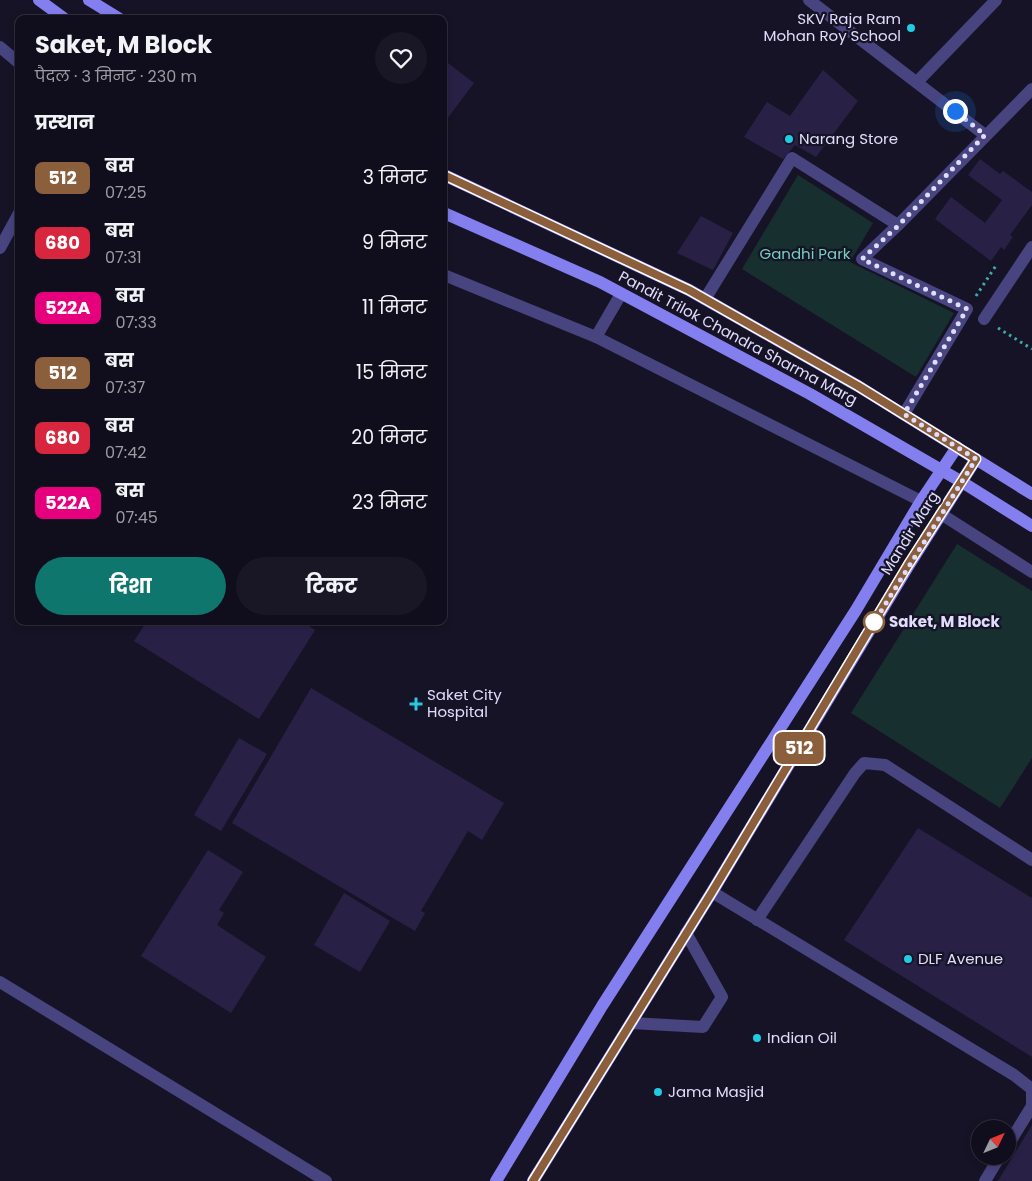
<!DOCTYPE html>
<html lang="hi">
<meta charset="utf-8">
<style>
:root{--surface:#100e1c;--page:#191725;--text:#f1f3f6;--muted:#9c9ca3;--line:#302e3b;--accent:#0f766e}
body{margin:0;font-family:Poppins,"Noto Sans Devanagari",sans-serif;background:var(--page);color:var(--text);height:100vh;display:flex;flex-direction:column;font-size:19px;white-space:nowrap}
*{box-sizing:border-box;margin:0}
p{font-size:16px;color:var(--muted)}
.icon{flex:none;width:28px;height:28px;fill:none;stroke:currentColor;stroke-width:2;stroke-linecap:round;stroke-linejoin:round}
.map{position:relative;flex:1;overflow:hidden}
.drawer{position:absolute;left:15px;top:15px;width:432px;height:610px;display:flex;flex-direction:column;background:var(--surface);border-radius:10px;box-shadow:0 2px 8px #0003,0 0 0 1px var(--line)}
.drawer>*{flex:none}
.badge{padding:0 10px;border-radius:8px;font-size:18px;line-height:32px}
.needle{width:32px;rotate:47deg}
.controls{position:absolute;left:971px;top:1120px;display:grid;gap:10px}
.controls a{display:grid;place-items:center;width:45px;height:45px;border-radius:50%;background:var(--surface);box-shadow:0 2px 8px #0003,0 0 0 1px var(--line);font-size:25px}
.you{position:absolute;width:25px;height:25px;margin:-12px;border:4px solid #fff;border-radius:50%;background:#1a73e8;box-shadow:0 0 0 8px #1a73e833}
.map>.badge{position:absolute;translate:-50% -50%;box-shadow:0 0 0 2px #fff}
h2{padding:0 20px;font-size:19px;line-height:45px}
.round{display:grid;place-items:center;flex:none;width:52px;height:52px;border-radius:26px;background:var(--page)}
.overview{display:flex;align-items:center;justify-content:space-between;height:85px;padding:0 20px}
h1{font-size:24px;font-weight:700;line-height:38px}
.cta{display:flex;gap:10px;margin-top:auto;padding:10px 20px}
.cta a{flex:1;height:58px;border-radius:30px;background:var(--accent);color:#fff;font-size:20px;font-weight:700;line-height:58px;text-align:center}
.cta a+a{background:var(--page);color:var(--text)}
ul{padding:0;list-style:none}
li{display:flex;align-items:center;gap:15px;height:65px;padding:0 20px}
li div{flex:1}
li b{display:block;font-size:19px}
li em{font-style:normal}
li .badge{min-width:55px;font-weight:700;text-align:center}
.map>svg:first-child{display:block}
.green{fill:#172f2f}
.building{fill:#292145}
.lines{fill:none;stroke-linecap:round;stroke-linejoin:round}
.path{stroke:#3faba7;stroke-width:3;stroke-dasharray:2.5 4;stroke-linecap:butt}
.lane{stroke:#47447f;stroke-width:12}
.street{stroke:#47447f;stroke-width:12}
.secondary{stroke:#847fef;stroke-width:12}
.line-casing{stroke:#fff;stroke-width:11}
.line{stroke:#8b5e3c;stroke-width:8}
.walk{stroke:#e0dcfb;stroke-width:5;stroke-dasharray:0 9}
.poi-dot{fill:#20cbe3;stroke:#161326;stroke-width:2}
.stop-dot{fill:#fff;stroke:#8b5e3c;stroke-width:2.5}
.labels{text-anchor:middle;stroke-width:4.5;stroke-linejoin:round;paint-order:stroke}
.poi-label{font-size:15px;fill:#e0dcfb;stroke:#161326;text-anchor:start}
.park-label{font-size:15px;fill:#70d2bc;stroke:#161326}
.street-label{font-size:15px;fill:#e0dcfb;stroke:#161326}
.stop-label{font-size:15px;font-weight:bold;fill:#e0dcfb;stroke:#161326;text-anchor:start}
</style>
<div class="map">
<svg width="1032" height="1181" viewBox="0 0 1032 1181">
<rect width="100%" height="100%" fill="#161326"/>
<g class="green">
<polygon points="798,175 873,223 850,262 954,313 916,377 742,269"/>
<polygon points="957,544 1032,591 1032,758 1000,808 851,713"/>
</g>
<g class="building">
<polygon points="444,60 474,83 447,119 444,116"/>
<polygon points="823,70 858,101 816,157 795,145 783,159 744,137 767,102 790,116"/>
<polygon points="980,159 1000,174 1003,171 1032,192 1032,205 1010,235 1013,237 1004,250 1001,247 991,261 935,219 951,197 985,223 1002,200 968,175"/>
<polygon points="701,216 733,233 713,270 677,253"/>
<polygon points="147,621 302,621 315,630 259,719 134,641"/>
<polygon points="311,688 504,803 482,840 468,831 421,911 425,913 415,931 232,823"/>
<polygon points="239,738 267,754 221,831 194,815"/>
<polygon points="918,828 1032,898 1032,1057 844,940"/>
<polygon points="208,850 243,872 219,910 224,913 217,925 266,957 231,1013 141,956"/>
<polygon points="344,893 390,921 360,972 314,945"/>
<polygon points="1032,1125 1032,1181 998,1181"/>
</g>
<g class="lines">
<g class="path">
<polyline points="976,296 997,264"/>
<polyline points="998,328 1032,349"/>
</g>
<g class="lane">
<polyline points="0,47 19,63"/>
<polyline points="0,248 19,213"/>
<polyline points="444,275 596,337 921,501"/>
<polyline points="596,337 621,294"/>
<polyline points="941,514 1032,572"/>
<polyline points="712,892 1014,1075 1032,1089"/>
<polyline points="757,920 855,773 864,763 885,765 1032,860"/>
<polyline points="0,982 326,1181"/>
<polyline points="631,1023 703,1027 722,997 686,933"/>
<polyline points="1008,1145 1032,1106 1032,1090"/>
<polyline points="985,1181 1000,1156"/>
</g>
<g class="street">
<polyline points="809,0 985,135"/>
<polyline points="917,82 996,0"/>
<polyline points="898,225 1032,89"/>
<polyline points="705,299 792,158 898,225 862,259 967,309 904,414"/>
<polyline points="984,319 1032,247"/>
</g>
<g class="secondary">
<polyline points="39,0 65,19"/>
<polyline points="89,0 120,19"/>
<polyline points="444,175 689,290 858,386 1032,494"/>
<polyline points="444,213 600,282 810,394 962,482 1032,526"/>
<polyline points="496,1181 602,1006 856,610 921,501 957,447"/>
<polyline points="533,1181 712,892 909,565 976,459"/>
</g>
</g>
<g class="lines">
<g class="line-casing">
<polyline id="line" points="444,175 689,290 858,386 976,459 908,565 712,892 533,1181"/>
</g>
<use href="#line" class="line"/>
<polyline class="walk" points="874,622 873,624 976,459 904,414 967,309 862,259 898,226 985,135 955,111"/>
</g>
<g class="poi-dot">
<circle cx="911" cy="28" r="5"/>
<circle cx="789" cy="139" r="5"/>
<path d="M413.5 696.5h5v5h5v5h-5v5h-5v-5h-5v-5h5z"/>
<circle cx="908" cy="959" r="5"/>
<circle cx="757" cy="1038" r="5"/>
<circle cx="658" cy="1092" r="5"/>
</g>
<circle class="stop-dot" cx="874" cy="622" r="10"/>
<g class="labels">
<g class="poi-label">
<text x="901" y="24" text-anchor="end">SKV Raja Ram<tspan x="901" dy="17">Mohan Roy School</tspan></text>
<text x="799" y="144">Narang Store</text>
<text x="427" y="700">Saket City<tspan x="427" dy="17">Hospital</tspan></text>
<text x="918" y="964">DLF Avenue</text>
<text x="767" y="1043">Indian Oil</text>
<text x="668" y="1097">Jama Masjid</text>
</g>
<g class="park-label">
<text x="805" y="259">Gandhi Park</text>
</g>
<g class="street-label">
<text transform="translate(738 338) rotate(28)" y="5">Pandit Trilok Chandra Sharma Marg</text>
<text transform="translate(910 533) rotate(-58)" y="5">Mandir Marg</text>
</g>
<g class="stop-label">
<text x="889" y="627">Saket, M Block</text>
</g>
</g>
</svg>
<div class="controls">
<a><svg class="needle" viewBox="-14 -14 28 28"><path d="M0-13l5 13h-10z" fill="#e53935"/><path d="M0 13l5-13h-10z" fill="#9c9ca3"/></svg></a>
</div>
<div class="you" style="left:955px;top:111px"></div>
<b class="badge" style="left:799px;top:748px;background:#8b5e3c;color:#fff">512</b>
<section class="drawer">
<div class="overview"><div><h1>Saket, M Block</h1><p>पैदल · 3 मिनट · 230 m</p></div><a class="round"><svg class="icon" aria-label="heart" viewBox="0 0 24 24"><path d="M12 20l-8-8c-3-5 5-10 8-4 3-6 11-1 8 4z"/></svg></a></div>
<h2>प्रस्थान</h2>
<ul>
<li><span class="badge" style="background:#8b5e3c;color:#fff">512</span><div><b>बस</b><p>07:25</p></div><em>3 मिनट</em></li>
<li><span class="badge" style="background:#d7263d;color:#fff">680</span><div><b>बस</b><p>07:31</p></div><em>9 मिनट</em></li>
<li><span class="badge" style="background:#e6007e;color:#fff">522A</span><div><b>बस</b><p>07:33</p></div><em>11 मिनट</em></li>
<li><span class="badge" style="background:#8b5e3c;color:#fff">512</span><div><b>बस</b><p>07:37</p></div><em>15 मिनट</em></li>
<li><span class="badge" style="background:#d7263d;color:#fff">680</span><div><b>बस</b><p>07:42</p></div><em>20 मिनट</em></li>
<li><span class="badge" style="background:#e6007e;color:#fff">522A</span><div><b>बस</b><p>07:45</p></div><em>23 मिनट</em></li>
</ul>
<div class="cta"><a>दिशा</a><a>टिकट</a></div>
</section>
</div>
